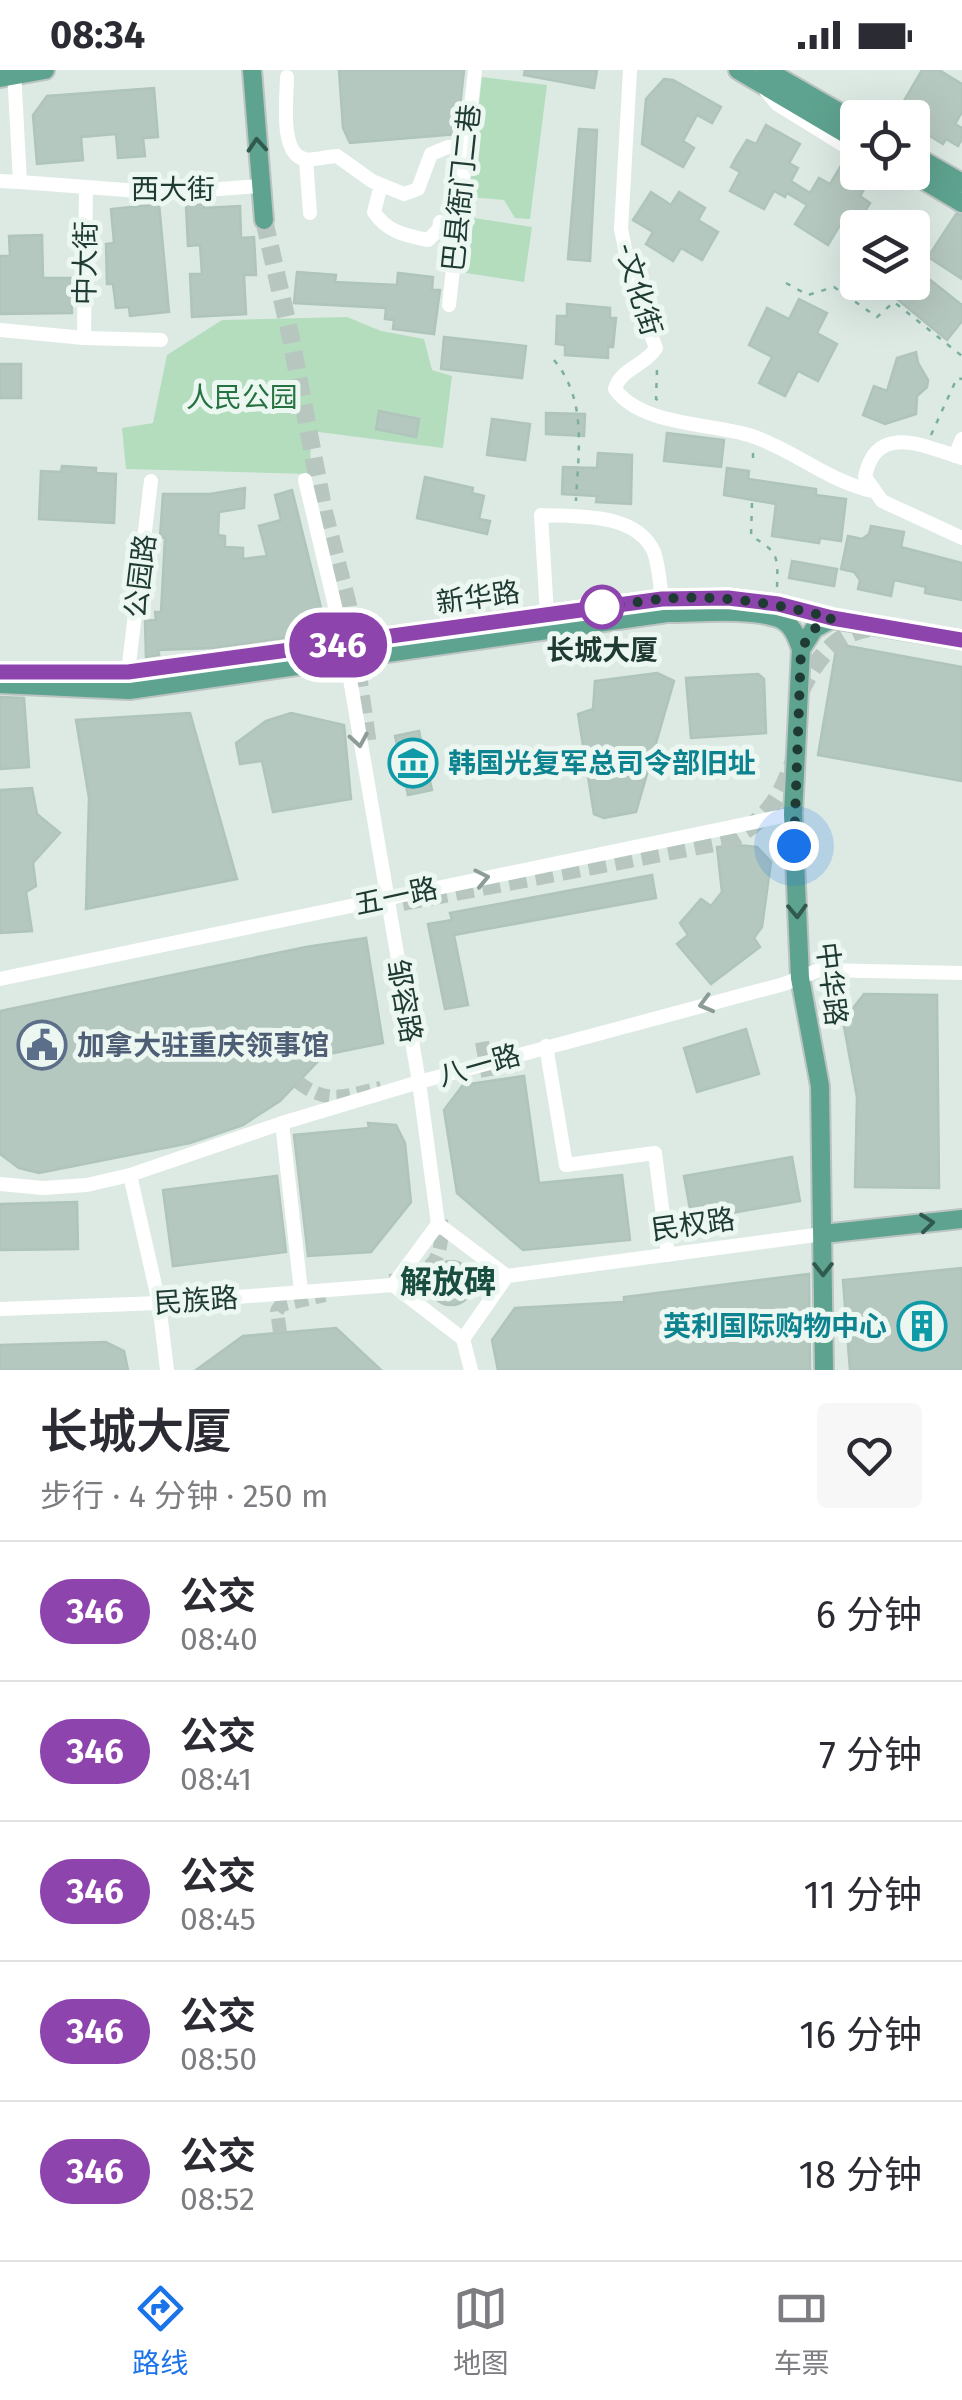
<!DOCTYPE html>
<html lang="zh">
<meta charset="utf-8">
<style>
:root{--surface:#fff;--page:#f7f7f7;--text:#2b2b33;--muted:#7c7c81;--line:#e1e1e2;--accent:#1a73e8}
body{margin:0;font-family:"Fira Sans","Noto Sans SC",sans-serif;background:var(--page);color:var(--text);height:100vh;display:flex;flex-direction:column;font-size:38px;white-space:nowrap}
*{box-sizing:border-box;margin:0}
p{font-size:32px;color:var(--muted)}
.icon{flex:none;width:55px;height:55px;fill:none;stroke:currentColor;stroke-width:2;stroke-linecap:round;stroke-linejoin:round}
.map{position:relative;height:1300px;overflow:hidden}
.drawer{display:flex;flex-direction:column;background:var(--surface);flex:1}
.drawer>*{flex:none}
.badge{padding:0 20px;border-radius:32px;font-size:35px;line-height:65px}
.tools{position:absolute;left:840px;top:30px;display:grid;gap:20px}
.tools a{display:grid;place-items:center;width:90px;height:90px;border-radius:10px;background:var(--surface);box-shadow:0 10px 40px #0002;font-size:50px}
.you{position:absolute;width:50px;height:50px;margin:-25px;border:8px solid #fff;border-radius:50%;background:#1a73e8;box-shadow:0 0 0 15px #1a73e833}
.map>.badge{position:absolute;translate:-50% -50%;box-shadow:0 0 0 5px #fff}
.round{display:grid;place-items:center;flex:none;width:105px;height:105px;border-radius:10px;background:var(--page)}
.summary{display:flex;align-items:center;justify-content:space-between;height:170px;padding:0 40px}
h1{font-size:48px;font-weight:600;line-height:75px}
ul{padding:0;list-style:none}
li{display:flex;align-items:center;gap:30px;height:140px;padding:0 40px;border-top:2px solid var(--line)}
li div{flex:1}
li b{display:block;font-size:38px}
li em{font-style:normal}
li .badge{min-width:110px;font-weight:700;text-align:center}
.status{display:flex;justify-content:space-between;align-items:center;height:70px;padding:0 50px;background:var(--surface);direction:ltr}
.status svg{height:28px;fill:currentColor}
.dock{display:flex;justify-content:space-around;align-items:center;height:140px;border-top:2px solid var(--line);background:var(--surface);font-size:28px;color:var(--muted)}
.dock a{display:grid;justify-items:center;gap:5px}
.dock .on{color:var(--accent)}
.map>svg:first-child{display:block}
.green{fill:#b3ddbd}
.building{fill:#b5c8bf;stroke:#afc4ba;stroke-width:2.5}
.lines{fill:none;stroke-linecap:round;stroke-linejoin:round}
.minor-tunnel{stroke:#b7c7c0;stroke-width:14;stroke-dasharray:14 7;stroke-linecap:butt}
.major-tunnel{stroke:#b7c7c0;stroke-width:18;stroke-dasharray:18 9;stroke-linecap:butt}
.major-casing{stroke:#bcc4c2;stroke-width:22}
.path{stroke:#7bb09e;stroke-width:2.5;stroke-dasharray:5 8;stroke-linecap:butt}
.minor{stroke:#fff;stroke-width:14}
.major{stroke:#5ea38f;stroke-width:18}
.oneway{stroke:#315a4e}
.oneway2{stroke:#8e9c98}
.line-casing{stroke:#fff;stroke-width:22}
.line{stroke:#8e44ad;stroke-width:15}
.walk{stroke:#1e3a32;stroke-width:10;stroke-dasharray:0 18}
.stop-dot{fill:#fff;stroke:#8e44ad;stroke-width:5}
.labels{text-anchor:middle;stroke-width:10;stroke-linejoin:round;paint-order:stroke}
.street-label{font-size:28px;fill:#1e3a32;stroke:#edf7f2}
.park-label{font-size:28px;fill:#257341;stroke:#edf7f2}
.stop-label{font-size:28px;font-weight:bold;fill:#1e3a32;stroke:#edf7f2}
.culture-label{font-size:28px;font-weight:bold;fill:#0d838f;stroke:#edf7f2;text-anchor:start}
.service-label{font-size:28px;font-weight:bold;fill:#4e5e75;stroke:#edf7f2;text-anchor:start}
.quarter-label{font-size:32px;font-weight:bold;fill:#194d3f;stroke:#edf7f2}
</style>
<div class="status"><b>08:34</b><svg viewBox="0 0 49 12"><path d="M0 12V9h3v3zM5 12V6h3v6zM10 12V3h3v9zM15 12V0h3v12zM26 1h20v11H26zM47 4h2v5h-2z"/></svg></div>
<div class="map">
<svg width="962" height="1300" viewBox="0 0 962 1300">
<rect width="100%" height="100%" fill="#ddeae4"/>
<g class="green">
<polygon points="482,7 547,15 530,149 515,148 504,130 469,127"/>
<polygon points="474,148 532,157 524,212 466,203"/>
<polygon points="347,247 381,261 424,269 432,300 452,306 443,378 311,361 310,404 126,399 122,358 153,353 167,285 222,250"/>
</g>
<g class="building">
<polygon points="339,0 464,0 457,64 350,73 343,58"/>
<polygon points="525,0 597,0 594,18 524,5"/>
<polygon points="922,0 939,0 962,14 962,42 955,54 962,58 962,69 958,76 946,69 943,74 912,55 912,48 898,41"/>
<polygon points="664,9 673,10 721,37 712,53 697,45 683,71 694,78 683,97 642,74 646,29"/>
<polygon points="154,18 158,67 143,68 145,86 118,88 116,64 81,67 83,90 37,94 33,45 47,26"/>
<polygon points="766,55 800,74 789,93 798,98 791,111 810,123 819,108 830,114 842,94 869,111 860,126 870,133 852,163 840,155 828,175 795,154 807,135 787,123 785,127 774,121 764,139 730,121 740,102 731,97 737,86 747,70 756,74"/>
<polygon points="579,59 597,60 590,191 568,189"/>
<polygon points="651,122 671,135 679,122 705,138 698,150 718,162 702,190 681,178 673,191 646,174 653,162 633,150"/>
<polygon points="159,134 169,242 130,246 129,237 116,238 113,214 107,214 106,174 114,173 111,139"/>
<polygon points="203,134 204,138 240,136 241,168 254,167 256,205 244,205 246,244 192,247 190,204 202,204 200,175 188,176 186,135"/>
<polygon points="956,144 962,145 962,209 928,187"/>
<polygon points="42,165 43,208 71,208 72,243 0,244 0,186 10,186 9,166"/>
<polygon points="919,201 962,235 962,251 947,270 897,229"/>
<polygon points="297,202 336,205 335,212 397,215 398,203 433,207 432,220 440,220 434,264 393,259 394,250 385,249 386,238 294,233"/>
<polygon points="799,229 827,243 817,263 837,274 818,311 798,301 785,326 759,313 772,287 749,275 767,238 789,249"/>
<polygon points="567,234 610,238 610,248 616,248 613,277 608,277 608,288 565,285 565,275 556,274 557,246 567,246"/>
<polygon points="444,267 526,276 522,308 441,299"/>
<polygon points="916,282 918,293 928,310 927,317 917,326 916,344 885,354 863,345 874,316 887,321 897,288"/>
<rect x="0" y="294" width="21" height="34"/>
<polygon points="379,341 419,349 416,367 376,359"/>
<polygon points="546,343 585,344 584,366 546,364"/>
<polygon points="492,349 530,354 525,390 487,385"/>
<polygon points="667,363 724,370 721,397 664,391"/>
<polygon points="598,383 632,385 631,434 596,432 597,426 562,424 563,397 597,398"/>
<polygon points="62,396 96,398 96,403 116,404 114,453 39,449 41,401 61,402"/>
<polygon points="727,398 749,401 748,409 816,419 816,425 846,429 841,471 820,468 819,473 772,466 776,434 724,425"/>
<polygon points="425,407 473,418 472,423 484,426 479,449 490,451 487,464 417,448"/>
<polygon points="245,418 244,438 219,442 218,465 225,466 225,477 243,478 243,489 267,486 259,456 281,450 275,425 292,420 327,562 212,578 158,580 159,585 146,587 145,551 156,550 155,542 161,542 165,468 160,467 163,424 210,424"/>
<polygon points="871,456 904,462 901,477 962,493 962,530 925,523 926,517 894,510 891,526 858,519 860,510 854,502 841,499 848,466 862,469 869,464"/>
<polygon points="792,491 837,499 834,516 789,508"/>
<polygon points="837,574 962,597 962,711 818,685"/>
<polygon points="657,603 674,611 636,742 604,748 594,744 578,644 593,639 595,611"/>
<polygon points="758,604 764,609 766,663 691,668 686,608"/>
<polygon points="0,627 24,628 29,697 0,699"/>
<polygon points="190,643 237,809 86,839 89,728 76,650"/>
<polygon points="291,643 344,655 351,729 273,742 262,691 240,694 236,673 266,651"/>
<polygon points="419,661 432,720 408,725 395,666"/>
<polygon points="32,718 37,744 60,763 33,793 36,816 26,822 32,861 0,863 0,720"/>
<polygon points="737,775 757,777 771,792 762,857 754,868 760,877 711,914 677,874 688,865 680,853 701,829 711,836 722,822 717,777"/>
<polygon points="652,805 656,828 454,865 468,935 445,939 428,854 452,850 450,843"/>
<polygon points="366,868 383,973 324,985 280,1031 243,1055 190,1073 39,1103 19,1098 0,1084 0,941 306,877"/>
<polygon points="864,924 937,925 939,1118 855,1117 857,1027 843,951"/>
<polygon points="746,959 759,1004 697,1022 684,978"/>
<polygon points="524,1006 539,1113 622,1105 630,1170 523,1180 457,1123 444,1040 463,1015"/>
<polygon points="368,1053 396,1055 405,1073 411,1132 371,1182 308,1186 294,1065 369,1058"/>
<polygon points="792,1087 800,1131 692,1150 684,1106"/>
<polygon points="277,1106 286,1182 173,1196 163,1120"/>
<polygon points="77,1132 78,1179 0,1180 0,1134"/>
<circle cx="451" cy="1213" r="22"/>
<polygon points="962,1198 962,1300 850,1300 843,1210"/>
<polygon points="809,1204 810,1300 498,1300 492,1270 515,1238 624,1232 624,1227"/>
<polygon points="336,1258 381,1300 196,1300 243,1266"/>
<polygon points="106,1272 124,1281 128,1300 0,1300 0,1275"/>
</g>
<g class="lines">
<g class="minor-tunnel">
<polyline points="482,972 489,1011"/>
<path d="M298,1012C329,1036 346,1025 381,1018"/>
<path d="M390,1211C431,1203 444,1194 441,1150"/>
<polyline points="280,1262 277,1241 281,1235 325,1225"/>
</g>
<g class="major-tunnel">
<polyline points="264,150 290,264 324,442 348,535 368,675"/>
<path d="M800,623C814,591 839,557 878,558"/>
<path d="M376,837L730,770C766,749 779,732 793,693"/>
</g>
<g class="major-casing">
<g id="major">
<polyline points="252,0 264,150"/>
<polyline points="738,0 858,71"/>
<polyline points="766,0 858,53"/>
<polyline points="0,8 45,0"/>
<polyline points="912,84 962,113"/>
<polyline points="910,102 962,133"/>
<polyline points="0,602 128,602 662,529 728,528 778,534 832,549 962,570"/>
<path d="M0,614L129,620L667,543C700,543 748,538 778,548C792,553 797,567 801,579"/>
<polyline points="823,1164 962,1149"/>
<polyline points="824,1300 820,1016 800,908 793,744 801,579 814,559 832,549"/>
</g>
</g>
<g class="path">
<polyline points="786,213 808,225 834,217 877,247 894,232 962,286"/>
<path d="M554,290C588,331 578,381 576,431"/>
<polyline points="657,300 656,329 663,333"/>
<polyline points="931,365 957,308 962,309"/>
<polyline points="753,383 753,396"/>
<path d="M752,433L751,466C779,482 778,487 777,517"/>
</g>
<g class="minor">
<polyline points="14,0 20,112 86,117 84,268"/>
<path d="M630,0L621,159L633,218L656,278C646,295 620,299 615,319C641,356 713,353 752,366C794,380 828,411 872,421"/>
<path d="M287,7C287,27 279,85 305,89C315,91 327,86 337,86L372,111L404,124L418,119L431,84L448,77L465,76"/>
<polyline points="766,21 777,34 858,84"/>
<polyline points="306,90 310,143"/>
<polyline points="888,102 917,108"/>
<polyline points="0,111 20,112"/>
<path d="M381,115L374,142C387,162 405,165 428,170L439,159L440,152"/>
<polyline points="86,117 166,123 260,116"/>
<polyline points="449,235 475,0"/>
<polyline points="0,260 84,268 161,270"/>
<polyline points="955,386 962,369"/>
<path d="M962,388C926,377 876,351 865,407L882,431L962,468"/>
<polyline points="305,410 344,574 419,1012 438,1154 393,1215"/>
<path d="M547,545L541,445C578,447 636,442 654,482C659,497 660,514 662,529"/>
<polyline points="128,602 151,411"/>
<polyline points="0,909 793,744"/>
<polyline points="546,976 566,1095 655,1083 668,1185"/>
<polyline points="282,1053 301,1221"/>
<polyline points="130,1105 159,1233 167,1300"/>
<polyline points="0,1114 43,1118 87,1115 130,1105 282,1053 419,1012 784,914 819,900 962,903"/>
<polyline points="438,1154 507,1206"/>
<polyline points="393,1215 463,1269 471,1300"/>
<polyline points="0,1239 159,1233 393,1215"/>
<polyline points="463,1269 507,1206 823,1164"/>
</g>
<use href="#major" class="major"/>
</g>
<defs><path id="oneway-chevron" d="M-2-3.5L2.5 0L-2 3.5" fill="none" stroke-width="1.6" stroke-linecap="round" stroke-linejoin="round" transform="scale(2.5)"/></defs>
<g class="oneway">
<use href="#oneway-chevron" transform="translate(257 75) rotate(-94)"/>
<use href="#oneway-chevron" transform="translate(797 841) rotate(88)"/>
<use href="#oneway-chevron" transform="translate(927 1153) rotate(-6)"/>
<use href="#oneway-chevron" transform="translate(823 1199) rotate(90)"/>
</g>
<g class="oneway2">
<use href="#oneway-chevron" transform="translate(359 670) rotate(80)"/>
<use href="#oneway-chevron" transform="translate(482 808) rotate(-12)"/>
<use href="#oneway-chevron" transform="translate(706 934) rotate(165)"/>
</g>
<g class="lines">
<g class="line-casing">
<polyline id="line" points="0,602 128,602 662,529 728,528 778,534 832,548 962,570"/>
</g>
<use href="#line" class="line"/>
<path class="walk" d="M602,537C615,536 642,531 661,529C720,524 775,533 832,548L814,559L801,579L794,776"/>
</g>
<defs>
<g id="museum-ring" transform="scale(2.5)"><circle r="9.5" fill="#edf7f2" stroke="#0f9aa8" stroke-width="1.5"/><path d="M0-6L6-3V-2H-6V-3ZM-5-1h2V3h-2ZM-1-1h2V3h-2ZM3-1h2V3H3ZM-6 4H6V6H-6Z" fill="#0f9aa8"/></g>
<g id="civic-ring" transform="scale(2.5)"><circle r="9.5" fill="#edf7f2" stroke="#5c6f8a" stroke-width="1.5"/><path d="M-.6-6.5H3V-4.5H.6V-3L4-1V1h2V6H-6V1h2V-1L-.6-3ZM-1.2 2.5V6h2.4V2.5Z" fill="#5c6f8a"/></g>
<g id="building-ring" transform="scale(2.5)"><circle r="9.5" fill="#edf7f2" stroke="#0f9aa8" stroke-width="1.5"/><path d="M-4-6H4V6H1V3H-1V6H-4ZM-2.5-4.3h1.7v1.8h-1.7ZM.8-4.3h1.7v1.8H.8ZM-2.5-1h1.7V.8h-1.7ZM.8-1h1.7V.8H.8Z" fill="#0f9aa8"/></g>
</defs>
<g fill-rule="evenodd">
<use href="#museum-ring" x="413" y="693"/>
<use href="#civic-ring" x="42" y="975"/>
<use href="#building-ring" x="922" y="1256"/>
</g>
<circle class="stop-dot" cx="602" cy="537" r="20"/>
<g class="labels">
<g class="street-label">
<text transform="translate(461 118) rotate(-84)" y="10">巴县衙门二巷</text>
<text x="173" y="129">西大街</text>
<text transform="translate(85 193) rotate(-89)" y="10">中大街</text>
<text transform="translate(639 219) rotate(73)" y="10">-文化街</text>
<text transform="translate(140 506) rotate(-83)" y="10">公园路</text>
<text transform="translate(478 527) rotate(-8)" y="10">新华路</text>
<text transform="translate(396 826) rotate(-12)" y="10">五一路</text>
<text transform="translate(832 914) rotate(83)" y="10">中华路</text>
<text transform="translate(405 931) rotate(80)" y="10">邹容路</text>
<text transform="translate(479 995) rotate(-16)" y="10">八一路</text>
<text transform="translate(693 1154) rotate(-8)" y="10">民权路</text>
<text transform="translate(196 1230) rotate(-4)" y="10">民族路</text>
</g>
<g class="park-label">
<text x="242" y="337">人民公园</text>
</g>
<g class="stop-label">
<text x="602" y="590">长城大厦</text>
</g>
<g class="culture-label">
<text x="448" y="703">韩国光复军总司令部旧址</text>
<text x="887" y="1266" text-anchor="end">英利国际购物中心</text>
</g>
<g class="service-label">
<text x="77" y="985">加拿大驻重庆领事馆</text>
</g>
<g class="quarter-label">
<text x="448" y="1223">解放碑</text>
</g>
</g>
</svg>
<div class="tools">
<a><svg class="icon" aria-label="locate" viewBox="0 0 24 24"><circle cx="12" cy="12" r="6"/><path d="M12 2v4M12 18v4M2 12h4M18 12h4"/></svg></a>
<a><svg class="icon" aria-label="layers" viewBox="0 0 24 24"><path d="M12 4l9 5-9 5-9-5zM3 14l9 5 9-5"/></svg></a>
</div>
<div class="you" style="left:794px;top:776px"></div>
<b class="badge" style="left:338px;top:575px;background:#8e44ad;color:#fff">346</b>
</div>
<section class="drawer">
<div class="summary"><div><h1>长城大厦</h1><p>步行 · 4 分钟 · 250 m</p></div><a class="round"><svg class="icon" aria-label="heart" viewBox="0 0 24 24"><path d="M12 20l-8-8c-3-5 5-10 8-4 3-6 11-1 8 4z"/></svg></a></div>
<ul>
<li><span class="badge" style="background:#8e44ad;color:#fff">346</span><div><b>公交</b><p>08:40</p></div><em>6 分钟</em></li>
<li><span class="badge" style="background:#8e44ad;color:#fff">346</span><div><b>公交</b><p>08:41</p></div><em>7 分钟</em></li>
<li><span class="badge" style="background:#8e44ad;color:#fff">346</span><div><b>公交</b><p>08:45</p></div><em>11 分钟</em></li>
<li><span class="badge" style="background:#8e44ad;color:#fff">346</span><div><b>公交</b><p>08:50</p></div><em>16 分钟</em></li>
<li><span class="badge" style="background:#8e44ad;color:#fff">346</span><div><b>公交</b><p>08:52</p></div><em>18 分钟</em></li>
</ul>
</section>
<nav class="dock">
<a class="on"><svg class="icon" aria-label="directions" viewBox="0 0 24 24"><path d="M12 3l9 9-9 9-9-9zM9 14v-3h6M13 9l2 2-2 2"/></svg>路线</a>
<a><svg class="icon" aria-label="map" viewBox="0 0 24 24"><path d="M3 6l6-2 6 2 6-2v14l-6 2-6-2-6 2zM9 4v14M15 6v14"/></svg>地图</a>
<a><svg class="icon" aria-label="tickets" viewBox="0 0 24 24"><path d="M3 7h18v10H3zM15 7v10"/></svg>车票</a>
</nav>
